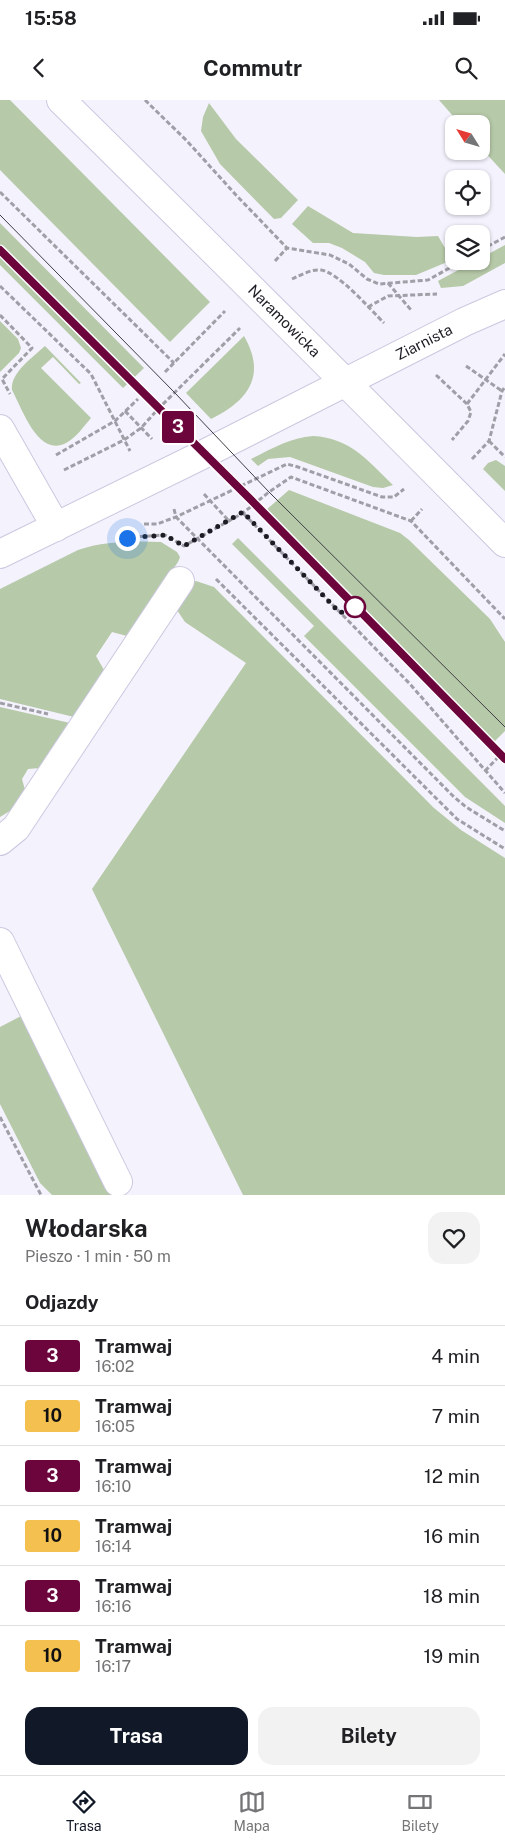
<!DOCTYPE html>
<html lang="pl">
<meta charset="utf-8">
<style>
:root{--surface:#fff;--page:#f2f2f2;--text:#202124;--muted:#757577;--line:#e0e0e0;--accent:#111827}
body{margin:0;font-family:"Public Sans",sans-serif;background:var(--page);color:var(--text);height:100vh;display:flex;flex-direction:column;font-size:19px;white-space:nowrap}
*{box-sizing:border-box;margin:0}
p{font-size:16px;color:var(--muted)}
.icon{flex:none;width:28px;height:28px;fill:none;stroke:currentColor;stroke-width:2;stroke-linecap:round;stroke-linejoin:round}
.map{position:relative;height:1095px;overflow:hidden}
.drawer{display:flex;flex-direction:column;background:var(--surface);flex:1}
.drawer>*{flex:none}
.badge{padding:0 10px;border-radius:4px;font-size:18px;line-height:32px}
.needle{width:32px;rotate:307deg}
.controls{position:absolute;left:445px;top:15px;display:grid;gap:10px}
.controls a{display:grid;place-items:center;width:45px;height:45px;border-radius:10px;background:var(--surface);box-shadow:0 1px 4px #0004;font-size:25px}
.you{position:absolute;width:25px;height:25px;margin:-12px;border:4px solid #fff;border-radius:50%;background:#1a73e8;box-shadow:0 0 0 8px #1a73e833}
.map>.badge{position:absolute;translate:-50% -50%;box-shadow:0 0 0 2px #fff}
h2{padding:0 25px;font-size:19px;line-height:45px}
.round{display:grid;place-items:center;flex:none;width:52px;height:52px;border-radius:15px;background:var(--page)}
.head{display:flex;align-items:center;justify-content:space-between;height:85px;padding:0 25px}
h1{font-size:24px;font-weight:700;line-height:38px}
.cta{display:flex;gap:10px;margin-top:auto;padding:10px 25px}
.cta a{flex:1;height:58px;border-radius:15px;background:var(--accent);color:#fff;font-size:20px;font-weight:700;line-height:58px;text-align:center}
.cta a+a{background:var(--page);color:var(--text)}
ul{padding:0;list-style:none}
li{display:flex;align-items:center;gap:15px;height:60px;padding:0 25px;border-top:1px solid var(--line)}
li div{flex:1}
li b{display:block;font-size:19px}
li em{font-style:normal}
li .badge{min-width:55px;font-weight:700;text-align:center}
.status{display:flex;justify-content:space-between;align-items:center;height:35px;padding:0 25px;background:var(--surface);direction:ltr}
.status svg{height:14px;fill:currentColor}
header{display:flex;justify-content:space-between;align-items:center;height:65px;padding:0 25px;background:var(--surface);font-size:22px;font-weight:700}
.dock{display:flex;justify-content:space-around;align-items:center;height:70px;border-top:1px solid var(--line);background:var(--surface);font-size:14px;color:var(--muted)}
.dock a{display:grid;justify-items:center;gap:2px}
.dock .current{color:var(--accent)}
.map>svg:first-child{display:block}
.green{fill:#b6c9a8}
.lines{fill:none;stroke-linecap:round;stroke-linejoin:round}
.street-casing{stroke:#ccc8e0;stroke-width:30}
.secondary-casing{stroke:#ccc8e0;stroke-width:30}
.path{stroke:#a09ea7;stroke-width:3;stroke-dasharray:5 2.5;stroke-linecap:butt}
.street{stroke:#fff;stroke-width:28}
.secondary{stroke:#fff;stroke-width:28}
.tram{stroke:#3e3d45;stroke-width:1}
.line-casing{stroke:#fff;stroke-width:11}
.line{stroke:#6d053d;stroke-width:8}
.walk{stroke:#1d1c24;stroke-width:5;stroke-dasharray:0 9}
.stop-dot{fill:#fff;stroke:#6d053d;stroke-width:2.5}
.labels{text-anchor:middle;stroke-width:5;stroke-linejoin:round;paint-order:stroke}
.street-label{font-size:15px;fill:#1d1c24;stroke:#f4f2fc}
</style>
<div class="status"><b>15:58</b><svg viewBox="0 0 49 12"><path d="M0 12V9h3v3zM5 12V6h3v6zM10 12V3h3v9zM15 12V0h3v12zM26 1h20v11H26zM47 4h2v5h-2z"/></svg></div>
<header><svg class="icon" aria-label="back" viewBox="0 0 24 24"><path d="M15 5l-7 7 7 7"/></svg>Commutr<svg class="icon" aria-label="search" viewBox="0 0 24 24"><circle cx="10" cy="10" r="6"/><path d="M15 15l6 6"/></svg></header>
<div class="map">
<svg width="505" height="1095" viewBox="0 0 505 1095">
<rect width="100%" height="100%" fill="#f4f2fc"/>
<g class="green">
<polygon points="0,0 10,0 210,202 170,242 0,70"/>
<polygon points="439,0 505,0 505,74 481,48 481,24 460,24"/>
<polygon points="209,3 236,39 298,100 281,118 274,119 220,64 201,31 203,17"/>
<polygon points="308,106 353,133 417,137 438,136 452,160 416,175 384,175 374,173 365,162 342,148 329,143 313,143 292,124"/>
<polygon points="0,123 144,268 123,288 0,165"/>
<polygon points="505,145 505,163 463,186 441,188 438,181 475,161 481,161 481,158"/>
<polygon points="0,221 18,239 21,248 19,253 0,272"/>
<path d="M244,236C267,276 248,301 211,319L186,293Z"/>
<path d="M45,246L81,283L79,284L53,257L41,268L91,318C84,326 76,338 66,343C38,358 22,308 12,290C10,273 33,257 45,246Z"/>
<path d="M313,336C351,338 368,361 393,385L383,388L373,387L290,357L268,359L258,366L251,359C271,349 290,338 313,336Z"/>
<polygon points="496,360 505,366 505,391 483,369 488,363"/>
<polygon points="289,390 400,433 409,440 490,519 505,542 505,631 494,642 265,411"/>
<polygon points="238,438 505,706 505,723 465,697 304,536 314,526 232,444"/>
<path d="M161,442L177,452L180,457L178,462L127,536L112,532L96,556L104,570L74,617L0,599V489L78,450C104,441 134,441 161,442Z"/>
<polygon points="196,481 214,487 434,708 461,730 505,758 505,1095 243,1095 92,789 246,563 185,522 177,510 191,483"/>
<polygon points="0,607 70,623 40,668 28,669 22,679 25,690 13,709 0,717"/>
<polygon points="23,915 113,1095 52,1095 40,1083 0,1004 0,927"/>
</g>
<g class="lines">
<g class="street-casing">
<g id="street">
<polyline points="0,329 56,427"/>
<path id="s1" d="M0,454L204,354L464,222L505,204"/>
<polyline points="0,741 16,728 180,481"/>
<polyline points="0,842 118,1082"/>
</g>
</g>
<g class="secondary-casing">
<g id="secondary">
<path id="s2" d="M61,0C210,147 358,294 505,443"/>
</g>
</g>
<g class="path">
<polyline points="145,0 187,41 236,95 287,148 330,155 349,164 367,179 379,184 428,180 462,161"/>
<polyline points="0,92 174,263"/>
<polyline points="481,150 505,137"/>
<polyline points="275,161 287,148"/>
<path d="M292,179C301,175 311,169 321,170C338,172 371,210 384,223"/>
<polyline points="388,183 411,210"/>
<polyline points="0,186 91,274 130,351"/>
<polyline points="368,207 388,196 437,194"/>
<polyline points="0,215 32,248 2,279 10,294"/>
<polyline points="466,266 502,291"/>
<polyline points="165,272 225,211"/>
<polyline points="436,275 467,304 471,312 468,321 452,340"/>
<polyline points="467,304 505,254"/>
<polyline points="125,311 152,339"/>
<polyline points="489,341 505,357"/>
<polyline points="56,355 115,321 138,299"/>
<polyline points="472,359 489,341 502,291 505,287"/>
<polyline points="64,370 124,340 141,328 159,308 240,228"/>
<polyline points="204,394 229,421"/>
<polyline points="174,409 176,417 453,696 466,707 505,731"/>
<polyline points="243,413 410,584 505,693"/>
<polyline points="411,421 422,409"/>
<polyline points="144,424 157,424 176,417 287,364 298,367 382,397 394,397 404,389"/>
<polyline points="117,438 165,435 184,446 243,413 269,392 291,377 411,421 505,519"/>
<polyline points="216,479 457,719 505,749"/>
<polyline points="0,603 48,614"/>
<polyline points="485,671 505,650"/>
<polyline points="0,1017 41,1095"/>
</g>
<use href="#street" class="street"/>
<use href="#secondary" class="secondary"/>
<g class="tram">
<polyline points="0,115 175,293 269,392 505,627"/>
<polyline points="0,150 254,403 505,659"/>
</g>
</g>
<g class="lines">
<g class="line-casing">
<polyline id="line" points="0,150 254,403 505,659"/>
</g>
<use href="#line" class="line"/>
<polyline class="walk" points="127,438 165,435 184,446 243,412 340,513 355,507"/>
</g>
<circle class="stop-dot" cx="355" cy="507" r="10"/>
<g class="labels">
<g class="street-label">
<text dy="5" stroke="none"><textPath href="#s2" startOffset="314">Naramowicka</textPath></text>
<text dy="5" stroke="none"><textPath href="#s1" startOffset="474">Ziarnista</textPath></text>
</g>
</g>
</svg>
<div class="controls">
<a><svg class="needle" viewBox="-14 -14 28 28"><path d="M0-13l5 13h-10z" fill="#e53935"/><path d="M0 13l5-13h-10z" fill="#757577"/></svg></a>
<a><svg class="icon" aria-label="locate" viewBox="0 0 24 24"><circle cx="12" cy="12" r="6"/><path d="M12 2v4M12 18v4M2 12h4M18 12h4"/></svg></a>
<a><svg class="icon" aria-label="layers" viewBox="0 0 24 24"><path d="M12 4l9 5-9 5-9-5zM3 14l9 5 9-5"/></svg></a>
</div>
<div class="you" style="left:127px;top:438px"></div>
<b class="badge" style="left:178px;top:327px;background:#6d053d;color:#fff">3</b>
</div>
<section class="drawer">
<div class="head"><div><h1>Włodarska</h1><p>Pieszo · 1 min · 50 m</p></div><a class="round"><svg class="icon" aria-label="heart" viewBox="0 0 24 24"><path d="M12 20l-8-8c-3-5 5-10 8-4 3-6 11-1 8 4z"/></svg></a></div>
<h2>Odjazdy</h2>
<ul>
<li><span class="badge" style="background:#6d053d;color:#fff">3</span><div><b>Tramwaj</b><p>16:02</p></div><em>4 min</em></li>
<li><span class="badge" style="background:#f4c04f;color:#111">10</span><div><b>Tramwaj</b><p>16:05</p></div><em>7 min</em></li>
<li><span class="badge" style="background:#6d053d;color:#fff">3</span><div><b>Tramwaj</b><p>16:10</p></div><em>12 min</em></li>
<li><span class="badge" style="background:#f4c04f;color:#111">10</span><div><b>Tramwaj</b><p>16:14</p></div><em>16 min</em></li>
<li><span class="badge" style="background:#6d053d;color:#fff">3</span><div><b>Tramwaj</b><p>16:16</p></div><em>18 min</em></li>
<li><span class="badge" style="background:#f4c04f;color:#111">10</span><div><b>Tramwaj</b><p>16:17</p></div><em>19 min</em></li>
</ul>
<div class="cta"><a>Trasa</a><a>Bilety</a></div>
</section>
<nav class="dock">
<a class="current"><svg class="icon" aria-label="directions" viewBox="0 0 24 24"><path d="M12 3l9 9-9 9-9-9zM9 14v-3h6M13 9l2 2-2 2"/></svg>Trasa</a>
<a><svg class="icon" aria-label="map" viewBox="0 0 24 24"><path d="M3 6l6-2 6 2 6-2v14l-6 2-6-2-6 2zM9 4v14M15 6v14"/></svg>Mapa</a>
<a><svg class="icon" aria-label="tickets" viewBox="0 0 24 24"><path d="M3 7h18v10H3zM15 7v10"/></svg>Bilety</a>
</nav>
